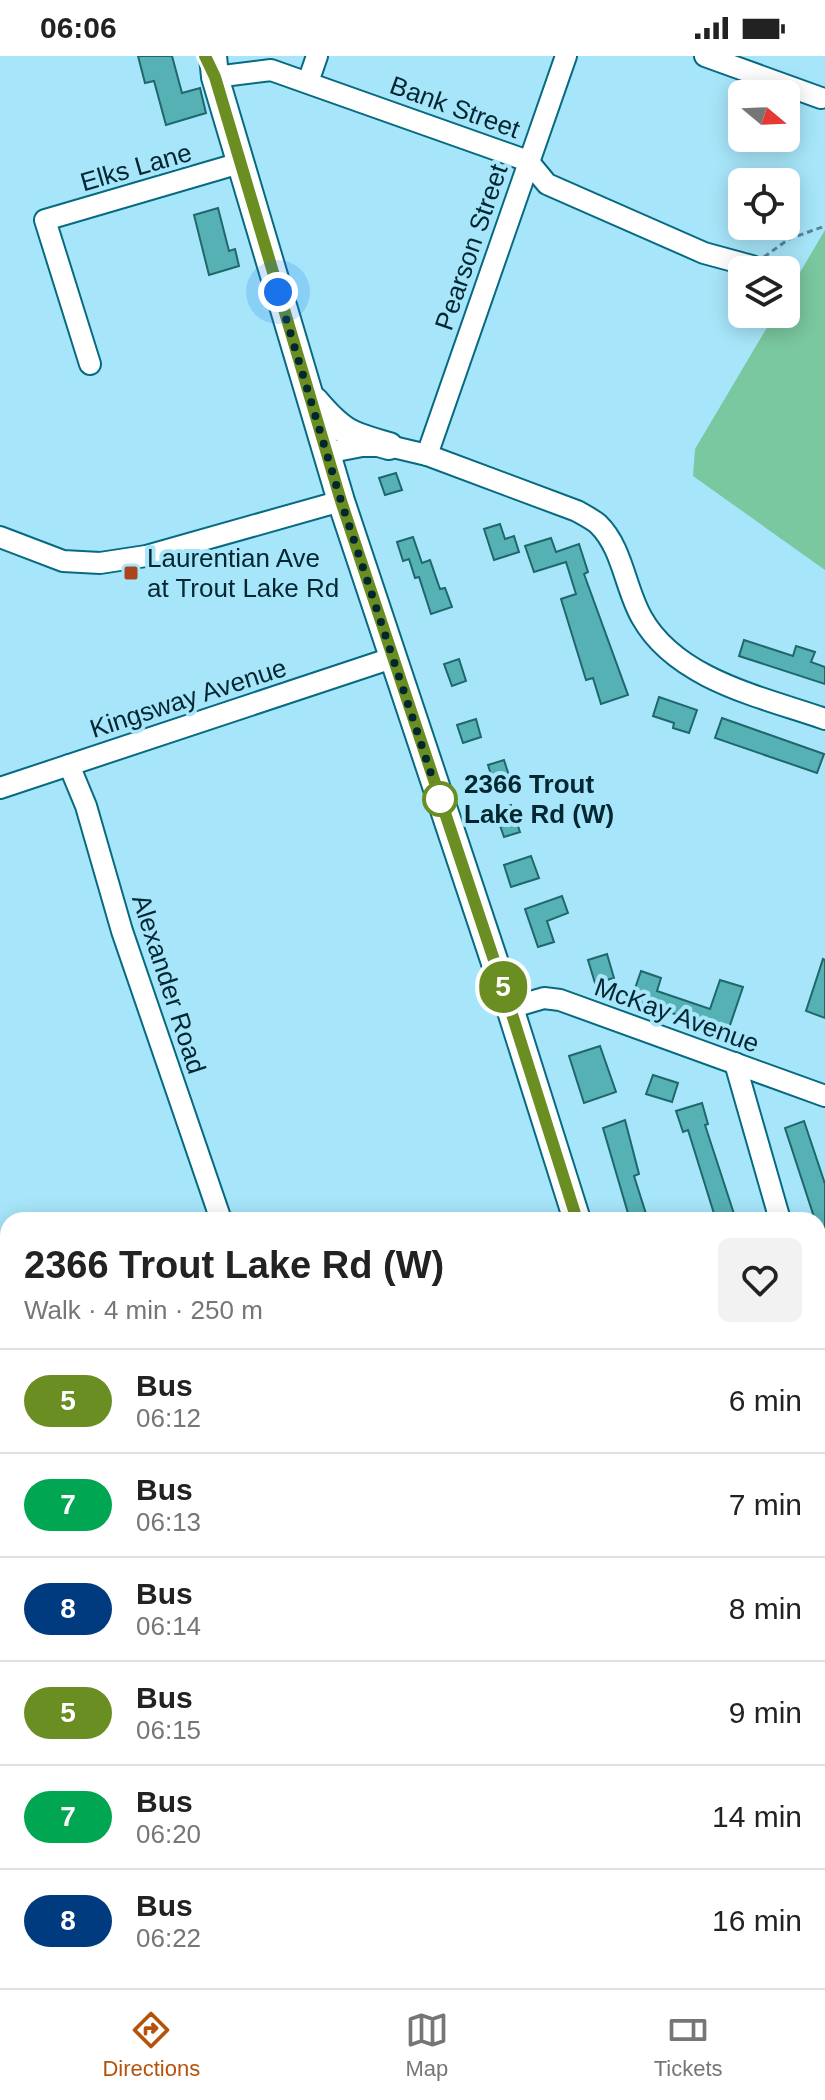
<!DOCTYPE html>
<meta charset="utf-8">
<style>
:root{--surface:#fff;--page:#f2f2f2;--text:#222;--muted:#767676;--line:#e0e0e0;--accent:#b45309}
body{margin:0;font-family:Helvetica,sans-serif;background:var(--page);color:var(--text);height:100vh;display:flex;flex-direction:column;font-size:30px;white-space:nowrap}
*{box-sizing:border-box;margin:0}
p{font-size:26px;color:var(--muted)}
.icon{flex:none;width:44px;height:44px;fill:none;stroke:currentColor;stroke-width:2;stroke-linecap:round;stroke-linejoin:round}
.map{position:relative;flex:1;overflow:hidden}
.panel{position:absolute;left:0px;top:1156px;width:826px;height:776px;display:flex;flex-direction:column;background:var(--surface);border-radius:24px 24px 0 0;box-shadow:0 4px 20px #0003}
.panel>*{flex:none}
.badge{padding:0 16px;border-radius:26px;font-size:28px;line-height:52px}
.needle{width:52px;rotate:109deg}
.buttons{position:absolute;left:728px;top:24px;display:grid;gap:16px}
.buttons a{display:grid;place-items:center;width:72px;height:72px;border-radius:12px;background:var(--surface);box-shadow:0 4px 20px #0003;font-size:40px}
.you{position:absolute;width:40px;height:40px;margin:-20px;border:6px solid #fff;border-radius:50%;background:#1a73e8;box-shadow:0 0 0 12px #1a73e833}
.map>.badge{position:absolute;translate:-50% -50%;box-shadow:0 0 0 4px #fff}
.round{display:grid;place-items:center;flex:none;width:84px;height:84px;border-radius:12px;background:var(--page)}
.overview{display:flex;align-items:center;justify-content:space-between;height:136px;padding:0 24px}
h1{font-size:38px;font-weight:600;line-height:60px}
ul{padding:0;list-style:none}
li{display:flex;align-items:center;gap:24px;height:104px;padding:0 24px;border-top:2px solid var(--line)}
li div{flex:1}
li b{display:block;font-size:30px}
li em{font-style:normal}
li .badge{min-width:88px;font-weight:700;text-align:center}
.status{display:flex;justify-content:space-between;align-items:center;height:56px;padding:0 40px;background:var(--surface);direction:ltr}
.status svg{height:22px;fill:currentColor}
.menu{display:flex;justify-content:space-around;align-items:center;height:112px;border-top:2px solid var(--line);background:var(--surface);font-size:22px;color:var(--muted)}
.menu a{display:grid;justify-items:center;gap:4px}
.menu .active{color:var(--accent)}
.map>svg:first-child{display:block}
.green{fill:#7ac89f}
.building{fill:#56b1b5;stroke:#1f676b;stroke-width:2}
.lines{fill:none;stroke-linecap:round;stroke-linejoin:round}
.minor-casing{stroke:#066a81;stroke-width:24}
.major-casing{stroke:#066a81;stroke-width:30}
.path{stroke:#568796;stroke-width:3;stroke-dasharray:6 4;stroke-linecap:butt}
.minor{stroke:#fff;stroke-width:20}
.major{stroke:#fff;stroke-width:26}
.line-casing{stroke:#fff;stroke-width:18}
.line{stroke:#6b8e23;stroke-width:12}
.walk{stroke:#032731;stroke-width:8;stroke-dasharray:0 14.4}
.poi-dot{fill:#aa441c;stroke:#a7e6fa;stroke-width:3}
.stop-dot{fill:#fff;stroke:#6b8e23;stroke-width:4}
.labels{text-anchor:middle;stroke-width:8;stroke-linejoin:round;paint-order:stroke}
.street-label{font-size:26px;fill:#032731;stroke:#a7e6fa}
.poi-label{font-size:26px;fill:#032731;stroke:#a7e6fa;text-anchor:start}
.stop-label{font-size:26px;font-weight:bold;fill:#032731;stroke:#a7e6fa;text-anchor:start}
</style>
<div class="status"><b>06:06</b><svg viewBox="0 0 49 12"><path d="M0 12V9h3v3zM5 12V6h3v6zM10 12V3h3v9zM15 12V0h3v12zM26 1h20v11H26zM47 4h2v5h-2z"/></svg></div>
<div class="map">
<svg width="825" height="1932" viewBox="0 0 825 1932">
<rect width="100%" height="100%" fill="#a7e6fa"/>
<polygon class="green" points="825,174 825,514 693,420 695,393 775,258 786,258 786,240"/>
<g class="building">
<polygon points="138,0 172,0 182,37 200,32 206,57 166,69 154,25 145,27"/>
<polygon points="218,152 229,195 235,193 239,210 209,219 194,159"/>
<polygon points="396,417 402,434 385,439 379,422"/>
<polygon points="500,468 505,483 514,480 519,496 494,504 484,473"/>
<polygon points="413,481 422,507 430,504 440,533 445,532 452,551 431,558 419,521 415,522 409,503 403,505 397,486"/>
<polygon points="551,482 556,496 579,488 588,516 584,518 628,639 601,648 593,622 586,624 561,543 576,538 566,506 534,516 525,490"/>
<polygon points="744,584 793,600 796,590 815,596 811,606 825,611 825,628 739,600"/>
<polygon points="459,603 466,625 452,630 444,608"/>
<polygon points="659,641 697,654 689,677 673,672 674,667 653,660"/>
<polygon points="722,662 824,698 817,717 715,682"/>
<polygon points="476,663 481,681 463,687 457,669"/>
<polygon points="504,704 513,732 497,738 488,709"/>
<polygon points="511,749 520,776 504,781 495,755"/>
<polygon points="531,800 539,822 511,831 504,809"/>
<polygon points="562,840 568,857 547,865 554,886 538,891 525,853"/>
<polygon points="607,898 614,922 595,927 588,904"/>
<polygon points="823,903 825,904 825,962 806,955"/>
<polygon points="641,915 661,922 657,935 710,953 720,924 743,931 728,975 631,944"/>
<polygon points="600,990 616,1036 584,1047 569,1000"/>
<polygon points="653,1019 678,1027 672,1046 646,1038"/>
<polygon points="702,1047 708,1068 705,1069 736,1164 716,1164 688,1074 683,1076 676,1055"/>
<polygon points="625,1064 639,1118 634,1120 648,1164 630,1164 603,1072"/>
<polygon points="804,1065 825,1128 825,1187 823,1187 818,1164 815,1164 785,1072"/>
</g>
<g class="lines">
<g class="minor-casing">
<g id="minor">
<polyline points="705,0 821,42"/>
<polyline points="215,21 271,14 528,105 547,128 704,197 752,210"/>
<polyline points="308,26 317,0"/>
<polyline points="90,308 45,164 240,107"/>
<path d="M326,397L362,390H389L427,399L577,455C584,459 592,463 598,468C623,492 625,533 642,562C677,624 762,641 825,663"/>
<polyline points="427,399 566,0"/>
<polyline points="0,481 63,505 100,507 146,500 341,445"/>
<polyline points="69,709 86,750 122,875 221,1164"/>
<polyline points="0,732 392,602"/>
<polyline points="510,952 544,942 560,944 825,1040"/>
<polyline points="735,1007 780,1164"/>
<polyline points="0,1292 8,1295"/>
<polyline points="818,1298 825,1322"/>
<polyline points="0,1483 8,1485"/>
<polyline points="0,1678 8,1681"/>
<polyline points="818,1777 825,1776"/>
<polyline points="91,1932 118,1924"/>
<polyline points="308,1932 309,1924"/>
</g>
</g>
<g class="major-casing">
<g id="major">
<polyline points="213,0 215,21 341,445 510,952 577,1164"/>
<path d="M315,345C342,377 350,379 389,390"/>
<polyline points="678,1932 679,1924"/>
</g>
</g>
<polyline class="path" points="764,201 789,183 825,170"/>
<use href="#minor" class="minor"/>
<use href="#major" class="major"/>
</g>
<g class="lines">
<g class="line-casing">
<polyline id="line" points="205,0 215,21 341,445 510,952 577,1164"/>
</g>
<use href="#line" class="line"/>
<polyline class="walk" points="278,236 341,445 441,748 440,743"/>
</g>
<rect class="poi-dot" x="123" y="509" width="16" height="16" rx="4"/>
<circle class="stop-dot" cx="440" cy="743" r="16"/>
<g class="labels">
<g class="street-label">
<text transform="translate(455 51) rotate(20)" y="9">Bank Street</text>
<text transform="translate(136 111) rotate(-16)" y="9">Elks Lane</text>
<text transform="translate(471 191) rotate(-71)" y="9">Pearson Street</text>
<text transform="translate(188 642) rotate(-18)" y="9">Kingsway Avenue</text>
<text transform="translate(169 928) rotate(72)" y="9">Alexander Road</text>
<text transform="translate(677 959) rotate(20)" y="9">McKay Avenue</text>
</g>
<g class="poi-label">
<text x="147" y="511">Laurentian Ave<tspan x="147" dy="30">at Trout Lake Rd</tspan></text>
</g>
<g class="stop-label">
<text x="464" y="737">2366 Trout<tspan x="464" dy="30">Lake Rd (W)</tspan></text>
</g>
</g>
</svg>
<div class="buttons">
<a><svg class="needle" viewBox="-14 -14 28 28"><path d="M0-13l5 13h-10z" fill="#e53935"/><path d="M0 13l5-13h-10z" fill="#767676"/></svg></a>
<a><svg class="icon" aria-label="locate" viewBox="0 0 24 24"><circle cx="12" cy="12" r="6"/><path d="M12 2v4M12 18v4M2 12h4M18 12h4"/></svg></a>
<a><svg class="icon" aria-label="layers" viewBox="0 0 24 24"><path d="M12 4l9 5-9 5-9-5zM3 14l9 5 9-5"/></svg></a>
</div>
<div class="you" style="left:278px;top:236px"></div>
<b class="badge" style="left:503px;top:931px;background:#6b8e23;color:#fff">5</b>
<section class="panel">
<div class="overview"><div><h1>2366 Trout Lake Rd (W)</h1><p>Walk · 4 min · 250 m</p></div><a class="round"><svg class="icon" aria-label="heart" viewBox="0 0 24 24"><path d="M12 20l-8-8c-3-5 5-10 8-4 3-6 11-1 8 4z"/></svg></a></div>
<ul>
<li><span class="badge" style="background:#6b8e23;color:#fff">5</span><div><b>Bus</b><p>06:12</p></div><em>6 min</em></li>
<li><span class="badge" style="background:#00a651;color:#fff">7</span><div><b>Bus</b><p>06:13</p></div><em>7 min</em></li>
<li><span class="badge" style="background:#003b80;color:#fff">8</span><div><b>Bus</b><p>06:14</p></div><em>8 min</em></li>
<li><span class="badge" style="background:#6b8e23;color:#fff">5</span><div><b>Bus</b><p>06:15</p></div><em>9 min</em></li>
<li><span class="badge" style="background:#00a651;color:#fff">7</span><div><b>Bus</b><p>06:20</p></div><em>14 min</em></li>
<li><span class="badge" style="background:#003b80;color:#fff">8</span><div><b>Bus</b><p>06:22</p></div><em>16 min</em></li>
</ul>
</section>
</div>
<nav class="menu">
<a class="active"><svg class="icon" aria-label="directions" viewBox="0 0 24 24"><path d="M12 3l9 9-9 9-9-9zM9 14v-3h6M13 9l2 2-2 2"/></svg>Directions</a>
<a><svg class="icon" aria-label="map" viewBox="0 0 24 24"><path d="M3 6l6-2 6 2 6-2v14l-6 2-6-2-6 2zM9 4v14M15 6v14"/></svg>Map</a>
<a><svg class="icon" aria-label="tickets" viewBox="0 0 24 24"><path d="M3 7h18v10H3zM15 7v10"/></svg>Tickets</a>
</nav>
